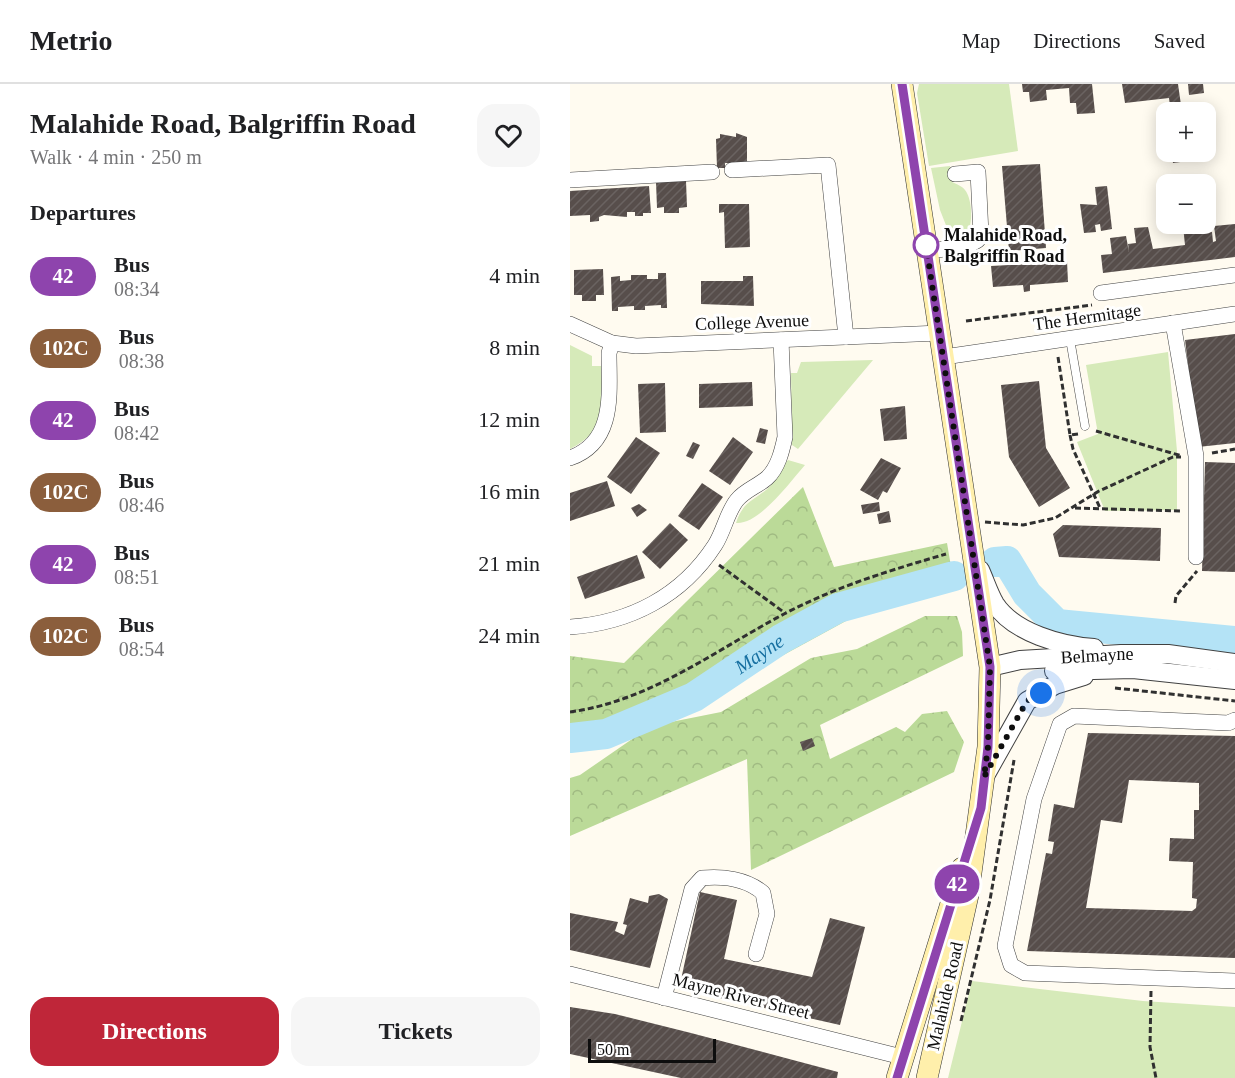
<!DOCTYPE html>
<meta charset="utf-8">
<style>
:root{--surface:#fff;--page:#f6f6f6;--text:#202124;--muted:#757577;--line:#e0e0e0;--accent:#bf2639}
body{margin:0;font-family:Georgia,serif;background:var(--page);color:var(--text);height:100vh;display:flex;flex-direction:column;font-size:22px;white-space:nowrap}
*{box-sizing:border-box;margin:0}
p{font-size:20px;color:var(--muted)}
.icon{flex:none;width:33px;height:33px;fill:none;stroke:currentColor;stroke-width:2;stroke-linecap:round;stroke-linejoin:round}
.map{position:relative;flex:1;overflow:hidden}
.details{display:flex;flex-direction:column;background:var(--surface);width:570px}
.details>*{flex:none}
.badge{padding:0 12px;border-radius:20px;font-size:21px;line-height:39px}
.tools{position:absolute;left:586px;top:18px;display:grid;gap:12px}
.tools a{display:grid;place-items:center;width:60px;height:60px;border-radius:12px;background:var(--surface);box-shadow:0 3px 15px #0003;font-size:30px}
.scale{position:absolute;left:18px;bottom:15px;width:128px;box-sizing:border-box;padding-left:6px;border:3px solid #0e0e0e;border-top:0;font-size:16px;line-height:21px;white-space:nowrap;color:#0e0e0e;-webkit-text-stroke:4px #fff;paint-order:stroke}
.you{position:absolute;width:30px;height:30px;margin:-15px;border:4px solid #fff;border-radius:50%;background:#1a73e8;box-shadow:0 0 0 9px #1a73e833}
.map>.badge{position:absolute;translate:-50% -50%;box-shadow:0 0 0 3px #fff}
h2{padding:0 30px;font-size:22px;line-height:54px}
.round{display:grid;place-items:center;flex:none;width:63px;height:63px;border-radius:18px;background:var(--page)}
.head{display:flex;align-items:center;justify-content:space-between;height:102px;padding:0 30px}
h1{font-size:28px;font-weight:600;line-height:45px}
.primary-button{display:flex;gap:12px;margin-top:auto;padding:12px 30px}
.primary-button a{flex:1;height:69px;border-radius:18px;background:var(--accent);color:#fff;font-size:24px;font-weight:600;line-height:69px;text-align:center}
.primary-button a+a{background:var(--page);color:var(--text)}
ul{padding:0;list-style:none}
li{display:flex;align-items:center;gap:18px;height:72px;padding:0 30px}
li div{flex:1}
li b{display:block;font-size:22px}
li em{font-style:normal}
li .badge{min-width:66px;font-weight:700;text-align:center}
header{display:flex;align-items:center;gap:36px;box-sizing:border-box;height:84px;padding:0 30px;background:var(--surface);border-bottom:2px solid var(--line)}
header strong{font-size:28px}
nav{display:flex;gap:33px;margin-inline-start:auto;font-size:21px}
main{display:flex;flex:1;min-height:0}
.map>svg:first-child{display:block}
.grass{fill:#d6eab9}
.forest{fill:url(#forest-crowns)}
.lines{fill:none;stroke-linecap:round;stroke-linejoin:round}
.river{stroke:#b4e3f6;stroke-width:30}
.building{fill:url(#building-hatch);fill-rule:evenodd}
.service-casing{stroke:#414141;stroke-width:9}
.minor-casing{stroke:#414141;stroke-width:16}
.tertiary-casing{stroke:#414141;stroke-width:20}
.secondary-casing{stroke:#303030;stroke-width:22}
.path{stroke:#303030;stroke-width:3;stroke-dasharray:6 3;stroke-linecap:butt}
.service{stroke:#fff;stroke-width:8}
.minor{stroke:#fff;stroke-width:15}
.tertiary{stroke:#fff;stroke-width:18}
.secondary{stroke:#ffefab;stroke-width:21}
.line-casing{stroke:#fff;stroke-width:14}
.line{stroke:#8e44ad;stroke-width:9}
.walk{stroke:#0e0e0e;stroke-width:6;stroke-dasharray:0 10.8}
.stop-dot{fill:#fff;stroke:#8e44ad;stroke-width:3}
.labels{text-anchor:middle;stroke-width:6;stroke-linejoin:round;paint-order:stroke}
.stop-label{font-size:18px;font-weight:bold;fill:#0e0e0e;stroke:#fff;text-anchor:start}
.street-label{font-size:18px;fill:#0e0e0e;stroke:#fff}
.water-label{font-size:20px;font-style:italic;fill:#1770a1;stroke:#fff}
</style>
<header>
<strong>Metrio</strong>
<nav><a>Map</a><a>Directions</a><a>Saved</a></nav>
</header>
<main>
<section class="details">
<div class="head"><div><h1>Malahide Road, Balgriffin Road</h1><p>Walk · 4 min · 250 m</p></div><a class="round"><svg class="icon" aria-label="heart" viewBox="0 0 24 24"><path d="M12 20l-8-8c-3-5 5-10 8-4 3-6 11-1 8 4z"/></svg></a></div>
<h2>Departures</h2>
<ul>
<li><span class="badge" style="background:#8e44ad;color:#fff">42</span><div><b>Bus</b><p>08:34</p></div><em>4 min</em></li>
<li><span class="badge" style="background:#8b5e3c;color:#fff">102C</span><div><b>Bus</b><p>08:38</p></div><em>8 min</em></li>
<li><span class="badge" style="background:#8e44ad;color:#fff">42</span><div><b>Bus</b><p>08:42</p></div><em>12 min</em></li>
<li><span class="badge" style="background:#8b5e3c;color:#fff">102C</span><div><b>Bus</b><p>08:46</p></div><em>16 min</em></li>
<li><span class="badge" style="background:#8e44ad;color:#fff">42</span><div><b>Bus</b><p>08:51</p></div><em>21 min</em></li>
<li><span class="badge" style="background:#8b5e3c;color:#fff">102C</span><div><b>Bus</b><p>08:54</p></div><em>24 min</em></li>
</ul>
<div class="primary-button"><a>Directions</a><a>Tickets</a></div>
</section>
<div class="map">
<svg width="665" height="994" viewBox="0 0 665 994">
<defs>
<pattern id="forest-crowns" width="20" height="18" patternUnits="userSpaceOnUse" patternTransform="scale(1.5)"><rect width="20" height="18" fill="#bbda98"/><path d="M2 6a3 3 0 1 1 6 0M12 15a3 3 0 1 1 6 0" fill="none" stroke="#a0ba82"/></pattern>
<pattern id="building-hatch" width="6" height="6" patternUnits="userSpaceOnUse" patternTransform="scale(1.5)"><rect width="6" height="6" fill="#574e4b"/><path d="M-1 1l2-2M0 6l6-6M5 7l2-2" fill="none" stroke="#6a6361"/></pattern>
</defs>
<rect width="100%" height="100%" fill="#fffbf0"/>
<g class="grass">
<polygon points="349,0 439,0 448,67 359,82 347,9"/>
<path d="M380,82L382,98C386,100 392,102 395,106C403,116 404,145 394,154H381L370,126L361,84Z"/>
<path d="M0,261L22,272V282H31C33,320 39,345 0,365Z"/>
<polygon points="598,268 607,367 607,426 535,427 507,358 528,350 516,281"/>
<polygon points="303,276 228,365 222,361 221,289 227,289 231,278"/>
<path d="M218,376L235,381C220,398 189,441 166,439C174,414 187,417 202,400C208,393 211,382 218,376Z"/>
<polygon points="402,897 573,917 665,923 665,994 378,994"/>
</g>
<g class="forest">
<polygon points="233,403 264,483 377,459 384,500 298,525 175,592 106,608 99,623 36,656 0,663 0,572 54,579"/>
<polygon points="355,532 387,532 392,548 393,572 250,641 260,675 326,643 335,648 352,630 377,627 394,658 384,688 181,786 177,675 0,752 0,694 10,691 81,642 151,628 241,574 287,565"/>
</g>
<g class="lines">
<g class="river">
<polyline points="425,478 437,477 457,510 487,540 665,557"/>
<path id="s1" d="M0,654L36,650L124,613L211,555L268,524L384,492"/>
</g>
</g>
<g class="building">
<polygon points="452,0 522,0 525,29 507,30 506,19 500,19 499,4 476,6 477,16 460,18 459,8 453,8"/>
<polygon points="552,0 608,0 611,21 600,22 599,14 555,19"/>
<polygon points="618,0 633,0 634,9 619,11"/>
<polygon points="166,49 177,53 177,83 170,79 155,79 155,84 147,84 146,55 150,54 150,50 166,53"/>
<polygon points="636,64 638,64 640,74 603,79 601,68 636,68"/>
<polygon points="470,80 476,164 439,167 432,82"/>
<polygon points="116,97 117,123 109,124 109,129 94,129 94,123 87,124 86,98"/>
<polygon points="79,102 81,129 73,129 73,132 65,132 65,128 57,128 57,133 34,131 29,133 29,137 20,138 20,131 0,132 0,107"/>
<polygon points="537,102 542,145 531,147 530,140 525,141 526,148 514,149 510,120 527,121 525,103"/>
<polygon points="149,120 179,120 180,163 155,164 154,128 149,129"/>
<polygon points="665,140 665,173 533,189 531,171 542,170 540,154 556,152 559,168 558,160 566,159 564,144 578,143 583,165 615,161 613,142 621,141 622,148 628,147 629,150 642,148 643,158 646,157 644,142"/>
<polygon points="483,169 484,178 497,177 498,198 460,201 460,207 454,208 453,201 423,203 421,182 460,180 459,171"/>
<polygon points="33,185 34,211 26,211 26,217 12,217 12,211 4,211 4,186"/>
<polygon points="88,189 96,189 97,224 91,224 91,221 75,222 75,226 64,226 64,222 48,223 48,227 42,227 41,193 50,192 50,197 61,196 61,191 77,191 77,195 88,195"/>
<polygon points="173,192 183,192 184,222 131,220 131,197 173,197"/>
<polygon points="665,250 665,359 628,363 615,256"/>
<polygon points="469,297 476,364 500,404 469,423 439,373 431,301"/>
<polygon points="182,298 183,322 129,324 129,300"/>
<polygon points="95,299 96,348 70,349 68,300"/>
<polygon points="335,322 337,355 314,357 310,325"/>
<polygon points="190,344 198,346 195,360 186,358"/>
<polygon points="66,353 90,369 61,410 37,393"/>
<polygon points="163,353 183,368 160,401 139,387"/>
<polygon points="123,358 130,361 123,375 116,372"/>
<polygon points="311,374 331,384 317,409 313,407 308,416 290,406"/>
<polygon points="635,378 665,379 665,488 632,487"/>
<polygon points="37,397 45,422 0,437 0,409"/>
<polygon points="132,399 153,413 129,446 108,432"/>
<polygon points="309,418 310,427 293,430 291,421"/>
<polygon points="69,420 77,426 67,433 61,424"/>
<polygon points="319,427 321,438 309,440 307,430"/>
<polygon points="100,439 118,456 90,485 72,468"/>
<polygon points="493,441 591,444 590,477 489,473 483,450"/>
<polygon points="67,471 75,494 15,515 7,493"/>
<path d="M518,649L665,652V874L457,867L476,769L482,770L484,758L478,757L484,720L504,724ZM559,696L629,699V726H624V755L600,754L599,777L623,778L622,814L627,815L626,824L622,827L516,824L531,736L552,739Z"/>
<polygon points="242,654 245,662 233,667 230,658"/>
<polygon points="130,808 167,816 154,875 242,893 260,834 295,843 270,941 109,905"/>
<polygon points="89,810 98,815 80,884 0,866 0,829 48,838 45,847 54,851 57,841 53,840 60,814 78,819 79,812"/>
<polygon points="0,923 45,930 121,949 268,988 267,994 111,994 0,970"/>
</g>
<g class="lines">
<g class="service-casing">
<polyline id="service" points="500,255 515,342"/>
</g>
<g class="minor-casing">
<g id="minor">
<polyline points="162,86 258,81 276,253"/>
<polyline points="0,96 142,88"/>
<polyline points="356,167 396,163 408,156 411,150 408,88 385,90"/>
<polyline points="531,209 665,191"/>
<polyline points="603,239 626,372 626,473"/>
<polyline points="0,240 42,259 66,262 370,249"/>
<polyline points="374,273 665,230"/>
<path d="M0,374C46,358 39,308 39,269L42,259"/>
<path d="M0,543C60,539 112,512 145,461C154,447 157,428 167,416C175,406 188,402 197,394C208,384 212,367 215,353L211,256"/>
<polyline points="665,636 658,639 504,632 490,640 464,715 435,862 441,881 455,889 665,897"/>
<polyline points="0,890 332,973"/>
<path d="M94,914L122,805L132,794C153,792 177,795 193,809L197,830L186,870"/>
</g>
</g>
<g class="tertiary-casing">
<g id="tertiary">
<path d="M410,486C415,497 419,510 425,520C444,549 492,562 524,564"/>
<path id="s2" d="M420,583L450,576L551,570H598L665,579"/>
<polyline points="484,587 563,585 665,596"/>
<polyline points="416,690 457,617 485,601 514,592"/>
</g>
</g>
<g class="secondary-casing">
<g id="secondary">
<polyline points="332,0 420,583 418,663 398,811 357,994"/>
<polyline points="327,994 392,784"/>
</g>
</g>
<g class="path">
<polyline points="396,237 522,221"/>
<polyline points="488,273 500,351 508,350"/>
<polyline points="526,347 612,372"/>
<polyline points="500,351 503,365 530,424"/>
<polyline points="642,369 665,365"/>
<polyline points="505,424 610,427"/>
<polyline points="415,438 453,441 485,434 529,407 603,373 611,373"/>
<polyline points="149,481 215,529"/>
<polyline points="605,519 606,512 627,487"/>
<polyline points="545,604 665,617"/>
<path d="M0,628C80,617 144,567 214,530C265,503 321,486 376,470"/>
<polyline points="581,907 580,963 586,994"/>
<polyline points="391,937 420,816 444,676"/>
</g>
<use href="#service" class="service"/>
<use href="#minor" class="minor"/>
<use href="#tertiary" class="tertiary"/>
<use href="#secondary" class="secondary"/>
</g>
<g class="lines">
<g class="line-casing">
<polyline id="line" points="327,994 411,724 418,663 420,583 417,563 332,0"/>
</g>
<use href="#line" class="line"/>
<polyline class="walk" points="356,161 420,583 418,663 414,693 457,617 471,609"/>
</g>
<circle class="stop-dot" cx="356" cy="161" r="12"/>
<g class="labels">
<g class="stop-label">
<text x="374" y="157">Malahide Road,<tspan x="374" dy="21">Balgriffin Road</tspan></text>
</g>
<g class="street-label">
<text transform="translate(517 233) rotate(-8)" y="6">The Hermitage</text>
<text transform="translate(182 238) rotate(-2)" y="6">College Avenue</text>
<text dy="6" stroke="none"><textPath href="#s2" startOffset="108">Belmayne</textPath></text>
<text transform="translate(171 912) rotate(14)" y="6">Mayne River Street</text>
<text transform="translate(375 912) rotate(-77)" y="6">Malahide Road</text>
</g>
<g class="water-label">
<text dy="7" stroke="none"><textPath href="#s1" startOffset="210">Mayne</textPath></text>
</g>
</g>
</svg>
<div class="tools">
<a>+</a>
<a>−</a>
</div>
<div class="scale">50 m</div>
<div class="you" style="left:471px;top:609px"></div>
<b class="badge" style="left:387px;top:800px;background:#8e44ad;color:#fff">42</b>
</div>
</main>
